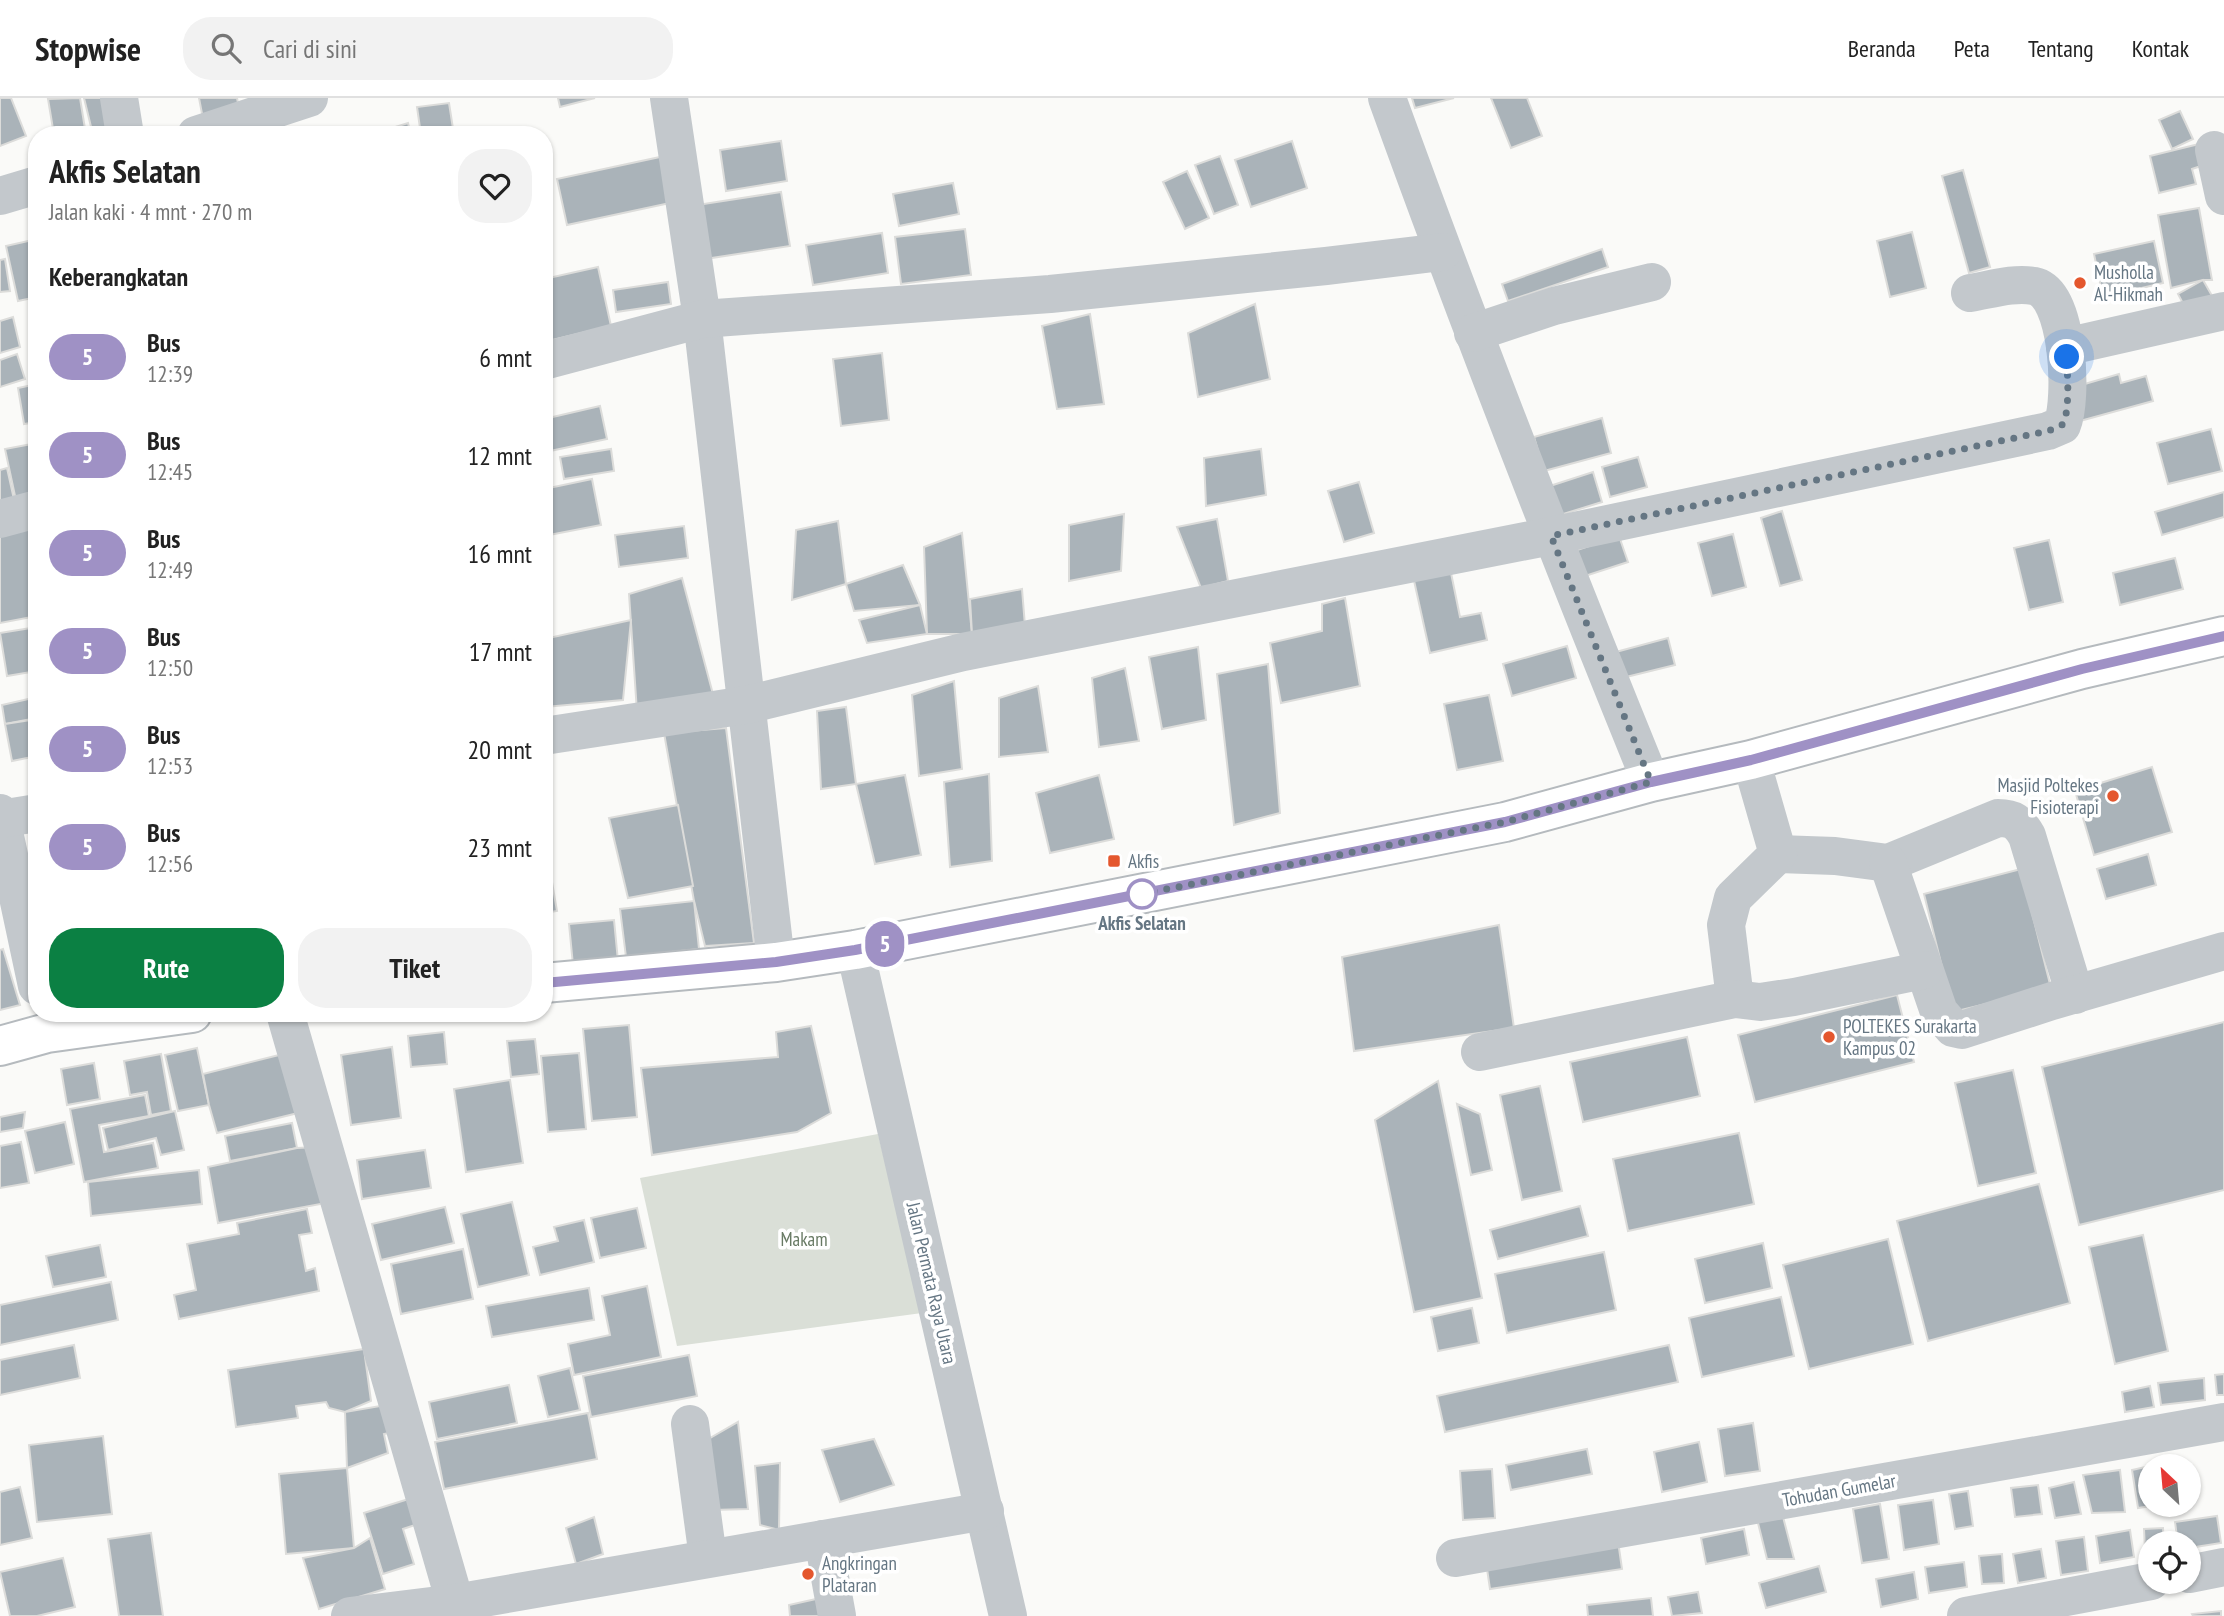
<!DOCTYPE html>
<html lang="id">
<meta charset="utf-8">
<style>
:root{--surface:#fff;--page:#f2f2f2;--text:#222;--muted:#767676;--line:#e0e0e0;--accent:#0b8043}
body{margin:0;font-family:"PT Sans Narrow",sans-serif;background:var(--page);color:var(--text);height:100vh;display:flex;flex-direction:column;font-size:26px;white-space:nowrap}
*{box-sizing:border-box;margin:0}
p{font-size:23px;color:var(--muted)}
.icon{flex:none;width:38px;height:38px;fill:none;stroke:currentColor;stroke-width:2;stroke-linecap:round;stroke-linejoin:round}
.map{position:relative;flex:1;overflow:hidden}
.drawer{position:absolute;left:28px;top:28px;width:525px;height:896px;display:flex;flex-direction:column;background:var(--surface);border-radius:28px;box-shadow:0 2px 5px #0004}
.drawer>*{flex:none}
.badge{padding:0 14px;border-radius:23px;font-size:24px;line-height:46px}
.needle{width:46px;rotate:334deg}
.tools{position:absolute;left:2138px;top:1356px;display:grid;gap:14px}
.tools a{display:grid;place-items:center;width:63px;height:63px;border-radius:50%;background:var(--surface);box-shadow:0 2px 5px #0004;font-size:35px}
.you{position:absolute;width:35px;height:35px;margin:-18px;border:5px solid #fff;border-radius:50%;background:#1a73e8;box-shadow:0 0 0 10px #1a73e833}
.map>.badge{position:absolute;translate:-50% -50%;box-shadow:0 0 0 4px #fff}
h2{padding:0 21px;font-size:26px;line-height:63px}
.round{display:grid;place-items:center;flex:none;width:74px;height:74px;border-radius:28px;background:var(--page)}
.overview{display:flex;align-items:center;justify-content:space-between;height:119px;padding:0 21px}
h1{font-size:33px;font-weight:600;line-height:52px}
.primary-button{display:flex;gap:14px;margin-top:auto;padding:14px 21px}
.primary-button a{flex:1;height:80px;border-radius:28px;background:var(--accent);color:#fff;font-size:28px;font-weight:600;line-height:80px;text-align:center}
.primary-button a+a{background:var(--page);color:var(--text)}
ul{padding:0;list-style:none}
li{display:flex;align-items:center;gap:21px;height:98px;padding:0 21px}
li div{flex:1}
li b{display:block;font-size:26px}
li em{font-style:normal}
li .badge{min-width:77px;font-weight:700;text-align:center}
header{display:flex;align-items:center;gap:42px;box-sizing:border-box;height:98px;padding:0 35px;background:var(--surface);border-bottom:2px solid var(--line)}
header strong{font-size:33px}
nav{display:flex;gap:38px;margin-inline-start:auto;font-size:24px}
.search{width:490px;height:63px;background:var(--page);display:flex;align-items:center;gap:18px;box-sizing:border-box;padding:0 24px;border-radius:28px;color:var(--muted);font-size:26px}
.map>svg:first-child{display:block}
.green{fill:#dadfd7}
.building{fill:#aab3b9;stroke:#dcdcda;stroke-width:2}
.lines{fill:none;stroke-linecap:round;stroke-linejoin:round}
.major-casing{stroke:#b5babe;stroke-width:42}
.minor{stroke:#c3c8cc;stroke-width:38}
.major{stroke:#fff;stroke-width:38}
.line-casing{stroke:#fff;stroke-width:16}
.line{stroke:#9f91c5;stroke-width:10}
.walk{stroke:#657683;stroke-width:7;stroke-dasharray:0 12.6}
.poi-dot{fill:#e4572e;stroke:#fff;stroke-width:2.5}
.stop-dot{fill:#fff;stroke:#9f91c5;stroke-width:3.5}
.labels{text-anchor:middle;stroke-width:7;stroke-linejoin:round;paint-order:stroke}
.poi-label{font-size:19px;fill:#657683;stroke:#fff;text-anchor:start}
.stop-label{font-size:19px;font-weight:bold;fill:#657683;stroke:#fff}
.park-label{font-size:19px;fill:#687a64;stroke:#fff}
.street-label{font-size:19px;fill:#657683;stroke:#fff}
</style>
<header>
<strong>Stopwise</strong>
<div class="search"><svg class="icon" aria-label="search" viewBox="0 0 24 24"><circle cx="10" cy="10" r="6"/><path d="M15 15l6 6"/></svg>Cari di sini</div>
<nav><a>Beranda</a><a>Peta</a><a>Tentang</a><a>Kontak</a></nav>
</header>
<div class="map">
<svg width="2224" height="1518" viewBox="0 0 2224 1518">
<rect width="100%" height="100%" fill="#fafaf8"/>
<polygon class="green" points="878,1036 922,1215 677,1248 640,1080"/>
<g class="building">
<polygon points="0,0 11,0 26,38 0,48"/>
<polygon points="80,0 86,37 54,37 48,1"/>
<polygon points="84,0 114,0 117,37 93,37"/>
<polygon points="199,0 237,0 241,19 204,26"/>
<polygon points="558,0 595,0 560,9"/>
<polygon points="1412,0 1454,0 1415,10"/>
<polygon points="1491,0 1527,0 1542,38 1511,50"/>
<polygon points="449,5 454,37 421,37 417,9"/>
<polygon points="2180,13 2193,41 2172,51 2159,22"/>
<polygon points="408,25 411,37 376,37 376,35"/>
<polygon points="781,43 787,83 726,93 720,52"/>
<polygon points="1292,43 1307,90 1251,109 1235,62"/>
<polygon points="2199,46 2204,67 2192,71 2196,86 2159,95 2150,58"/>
<polygon points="1220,58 1238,107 1214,116 1195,67"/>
<polygon points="660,59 670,105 567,127 557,81"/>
<polygon points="1963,72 1990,169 1969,175 1942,78"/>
<polygon points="1187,73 1209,120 1185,131 1163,84"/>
<polygon points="953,85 959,116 899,128 893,96"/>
<polygon points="781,94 790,148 705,161 697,107"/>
<polygon points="2199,110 2212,182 2203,182 2171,190 2158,117"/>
<polygon points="965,131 971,177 901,186 895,139"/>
<polygon points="1912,134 1926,190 1890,199 1877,143"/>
<polygon points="882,135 888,175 813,187 806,147"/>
<polygon points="37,141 37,199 18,203 6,148"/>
<polygon points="2154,143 2163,185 2103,199 2094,156"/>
<polygon points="1602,151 1608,169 1508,203 1502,186"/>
<polygon points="5,161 10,193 0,194 0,162"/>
<polygon points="598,169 611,228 544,244 544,181"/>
<polygon points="2203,182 2215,203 2189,217 2178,196"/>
<polygon points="668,184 671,206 616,214 613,192"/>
<polygon points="1255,206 1270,281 1198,299 1188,235"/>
<polygon points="1090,216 1104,306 1057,311 1042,228"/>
<polygon points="13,219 20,249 0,255 0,223"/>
<polygon points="882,255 889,322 841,328 833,261"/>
<polygon points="17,256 25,281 0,289 0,262"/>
<polygon points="2119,276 2121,285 2146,278 2153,303 2080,323 2071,290"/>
<polygon points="37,286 37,324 24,326 18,290"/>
<polygon points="600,308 607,341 550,353 544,321"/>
<polygon points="1602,320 1611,355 1544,373 1534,339"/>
<polygon points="2211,331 2222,373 2168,386 2157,345"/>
<polygon points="37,345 37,408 18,412 5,351"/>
<polygon points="611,351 614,373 564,381 560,359"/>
<polygon points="1261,351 1266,397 1206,408 1204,360"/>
<polygon points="1638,359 1647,389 1610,399 1602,369"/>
<polygon points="7,370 17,415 0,419 0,372"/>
<polygon points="1593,374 1602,404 1560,417 1550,388"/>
<polygon points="592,381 601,427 544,438 544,391"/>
<polygon points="1359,384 1374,435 1344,444 1328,393"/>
<polygon points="2224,394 2224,419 2162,437 2155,414"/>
<polygon points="1782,413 1802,482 1780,488 1761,420"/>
<polygon points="1124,416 1121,473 1069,483 1069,427"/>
<polygon points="1217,421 1228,483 1201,490 1177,429"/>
<polygon points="838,423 846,486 792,502 796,432"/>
<polygon points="684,428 688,460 619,469 615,437"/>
<polygon points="37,429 37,518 0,525 0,435"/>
<polygon points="962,435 972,536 927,536 924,449"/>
<polygon points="1733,436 1746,489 1712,498 1698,445"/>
<polygon points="1619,438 1628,464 1582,479 1574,453"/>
<polygon points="2049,442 2063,504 2029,512 2014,450"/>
<polygon points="2175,460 2183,491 2120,507 2113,475"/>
<polygon points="903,467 920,507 854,513 846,486"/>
<polygon points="1450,470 1460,519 1481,515 1487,542 1430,555 1413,478"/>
<polygon points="682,480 714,600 637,614 629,496"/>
<polygon points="1022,491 1025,528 972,536 970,501"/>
<polygon points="1345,500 1360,588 1281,605 1270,545 1322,533 1322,506"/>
<polygon points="920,507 927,536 867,545 859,522"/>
<polygon points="631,522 623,602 545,609 544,541"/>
<polygon points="37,529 37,573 7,578 0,535"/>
<polygon points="1668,540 1675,567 1618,581 1612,555"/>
<polygon points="1567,548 1576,580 1512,598 1503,566"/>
<polygon points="1198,549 1206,622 1162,631 1149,559"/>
<polygon points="1268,566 1280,715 1234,727 1217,576"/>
<polygon points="1125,570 1139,643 1099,649 1092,580"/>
<polygon points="954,583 962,671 919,678 912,597"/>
<polygon points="1038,588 1048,654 999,659 999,600"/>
<polygon points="1489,597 1503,663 1457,672 1444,606"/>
<polygon points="37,599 37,620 5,626 2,607"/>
<polygon points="846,609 856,686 821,691 817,613"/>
<polygon points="37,621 37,658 12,663 5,626"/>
<polygon points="726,630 754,845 705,848 694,803 664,635"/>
<polygon points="2152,669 2172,734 2094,757 2075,693"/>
<polygon points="989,676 992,763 950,769 944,684"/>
<polygon points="905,677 921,757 875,766 856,686"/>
<polygon points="1099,677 1114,741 1050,755 1036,695"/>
<polygon points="678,707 693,788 628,800 609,720"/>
<polygon points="544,738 557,813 544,815"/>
<polygon points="2148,756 2156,787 2106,801 2097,771"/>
<polygon points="37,760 37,803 21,762"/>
<polygon points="2021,771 2051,890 1953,914 1924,796"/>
<polygon points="694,803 699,851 626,859 620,811"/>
<polygon points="614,822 618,863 573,867 569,826"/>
<polygon points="1499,827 1514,930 1354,953 1342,859"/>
<polygon points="3,851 20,907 0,912 0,852"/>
<polygon points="1897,897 1914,964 1755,1004 1738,937"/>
<polygon points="2224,924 2224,1092 2079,1127 2042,969"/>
<polygon points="629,927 637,1019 592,1023 583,931"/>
<polygon points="811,928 831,1015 797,1034 652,1057 641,970 778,959 776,934"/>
<polygon points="444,934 447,966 411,969 408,938"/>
<polygon points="1687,939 1700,998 1583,1024 1570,964"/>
<polygon points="535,941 539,976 511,979 507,943"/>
<polygon points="392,949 401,1020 351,1027 341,957"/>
<polygon points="197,950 209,1007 178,1013 165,957"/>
<polygon points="579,955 586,1031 548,1034 541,958"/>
<polygon points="161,956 171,1013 151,1017 147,994 130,997 124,963"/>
<polygon points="283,956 298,1015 217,1035 209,1007 203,976"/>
<polygon points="94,965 100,1001 67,1007 61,971"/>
<polygon points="2013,972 2036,1075 1978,1088 1955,985"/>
<polygon points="510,982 523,1065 466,1074 454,991"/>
<polygon points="1438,983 1482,1200 1414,1214 1375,1022"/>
<polygon points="1540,988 1562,1093 1522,1102 1500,997"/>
<polygon points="145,997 149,1018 99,1027 104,1054 153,1045 158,1070 84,1084 70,1011"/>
<polygon points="1457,1006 1480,1016 1492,1072 1471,1077"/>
<polygon points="175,1013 184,1052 161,1057 156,1040 108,1052 103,1030"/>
<polygon points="25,1014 23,1030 0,1034 0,1019"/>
<polygon points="65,1024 74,1066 35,1075 25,1033"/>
<polygon points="292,1025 297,1050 230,1063 225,1038"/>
<polygon points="1739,1035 1754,1106 1628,1133 1613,1061"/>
<polygon points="21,1044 29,1085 0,1090 0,1048"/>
<polygon points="316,1049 326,1105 218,1125 208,1069 297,1050"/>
<polygon points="425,1052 431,1090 362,1101 357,1062"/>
<polygon points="199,1072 202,1106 91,1118 88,1084"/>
<polygon points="2039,1086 2070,1205 1928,1243 1897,1123"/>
<polygon points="512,1104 529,1177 478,1189 461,1116"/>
<polygon points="1580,1108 1588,1138 1498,1161 1490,1132"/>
<polygon points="445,1109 454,1145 381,1162 372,1126"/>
<polygon points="637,1110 646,1150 600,1160 591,1120"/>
<polygon points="307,1111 312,1135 299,1137 306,1173 315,1170 319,1193 179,1221 174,1197 196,1192 187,1146 239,1136 237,1125"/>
<polygon points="584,1122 594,1164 540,1177 533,1149 558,1143 554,1129"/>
<polygon points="2143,1137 2168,1253 2115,1266 2089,1149"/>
<polygon points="1888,1141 1913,1246 1809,1271 1783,1167"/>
<polygon points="1763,1145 1772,1190 1705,1205 1695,1161"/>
<polygon points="100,1147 106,1179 53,1189 46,1158"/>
<polygon points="463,1151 473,1201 401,1216 391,1166"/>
<polygon points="1604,1154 1616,1212 1507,1235 1495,1176"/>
<polygon points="111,1184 118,1222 0,1247 0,1207"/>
<polygon points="647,1188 661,1259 574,1277 568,1246 610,1237 602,1198"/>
<polygon points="589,1190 594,1222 492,1239 486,1208"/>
<polygon points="1781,1199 1794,1258 1702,1279 1689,1220"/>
<polygon points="1472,1210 1479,1245 1438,1253 1431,1219"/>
<polygon points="74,1247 80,1280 0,1297 0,1262"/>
<polygon points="1669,1247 1678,1284 1445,1334 1437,1298"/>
<polygon points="364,1251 371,1303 345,1314 329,1310 326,1304 296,1308 298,1320 236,1329 228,1272"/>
<polygon points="689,1257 697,1298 591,1319 583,1278"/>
<polygon points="570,1270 580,1312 548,1319 538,1278"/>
<polygon points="2224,1276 2224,1297 2217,1297 2215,1277"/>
<polygon points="2204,1280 2205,1302 2161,1307 2158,1285"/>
<polygon points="509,1287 517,1325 437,1341 429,1304"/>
<polygon points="2150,1288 2154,1309 2125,1314 2122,1294"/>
<polygon points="380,1308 399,1333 384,1336 388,1355 347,1370 345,1314"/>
<polygon points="588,1315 597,1361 444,1391 435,1344"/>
<polygon points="738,1324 748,1411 712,1412 705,1343"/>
<polygon points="1753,1325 1760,1373 1725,1378 1718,1331"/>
<polygon points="103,1338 112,1416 37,1424 29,1347"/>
<polygon points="874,1341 894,1387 840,1404 822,1352"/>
<polygon points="1699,1344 1707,1384 1662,1394 1654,1354"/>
<polygon points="1587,1351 1592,1376 1511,1392 1506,1367"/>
<polygon points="2172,1363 2173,1368 2151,1368 2151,1407 2157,1407 2138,1410 2132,1372"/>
<polygon points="780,1365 779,1432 760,1427 755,1368"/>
<polygon points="347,1370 354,1450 286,1456 279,1376"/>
<polygon points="1492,1371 1495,1420 1463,1422 1460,1373"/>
<polygon points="2120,1372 2125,1414 2092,1415 2083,1377"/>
<polygon points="2074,1384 2081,1416 2055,1420 2049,1390"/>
<polygon points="2038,1387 2042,1416 2015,1419 2011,1390"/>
<polygon points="20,1389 32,1440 0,1447 0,1394"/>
<polygon points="1968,1393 1973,1428 1955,1431 1949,1396"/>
<polygon points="418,1398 427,1423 403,1431 414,1466 383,1476 364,1415"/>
<polygon points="1933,1402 1939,1446 1904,1452 1898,1407"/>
<polygon points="1880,1406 1889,1461 1862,1465 1853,1411"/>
<polygon points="1782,1415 1794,1461 1767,1461 1757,1421"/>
<polygon points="2217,1418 2221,1445 2189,1450 2189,1446 2178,1446 2175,1424"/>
<polygon points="594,1419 603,1456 576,1466 566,1430"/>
<polygon points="2163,1430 2164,1446 2151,1446 2151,1452 2145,1452 2144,1431"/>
<polygon points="1744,1431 1749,1457 1706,1466 1701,1440"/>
<polygon points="2130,1432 2134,1459 2100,1465 2096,1438"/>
<polygon points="151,1435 163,1518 119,1518 108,1441"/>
<polygon points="2084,1439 2088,1473 2061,1477 2056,1443"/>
<polygon points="370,1440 385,1491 319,1511 303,1460 354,1450"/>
<polygon points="1618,1443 1622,1471 1490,1491 1486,1464"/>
<polygon points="2041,1451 2046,1480 2018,1485 2013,1456"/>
<polygon points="2002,1456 2004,1485 1982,1486 1979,1458"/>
<polygon points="63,1460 75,1509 37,1518 10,1518 0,1474"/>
<polygon points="1964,1464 1967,1489 1929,1495 1925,1469"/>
<polygon points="1819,1468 1826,1494 1766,1510 1759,1485"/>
<polygon points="1914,1474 1918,1501 1881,1509 1876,1481"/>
<polygon points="1698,1494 1702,1515 1672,1518 1668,1499"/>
<polygon points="825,1499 828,1518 790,1518 789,1507"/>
<polygon points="1651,1500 1653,1518 1588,1518 1587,1507"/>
<polygon points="2221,1513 2221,1518 2193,1518 2192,1516"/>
</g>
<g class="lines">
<g class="major-casing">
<g id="major">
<polyline points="544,885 776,864 855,852 1505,724 1651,684 1751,662 2082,571 2224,538"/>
<polyline points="0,948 47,935 192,915"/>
</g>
</g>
<g class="minor">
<polyline points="119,0 125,37"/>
<polyline points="669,0 702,221 776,864"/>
<path d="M1387,0C1470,230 1559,458 1651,684"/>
<polyline points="196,37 309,0"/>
<polyline points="2214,52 2224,98"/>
<polyline points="0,98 37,87"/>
<polyline points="1473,235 1554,208 1652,184"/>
<polyline points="2065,249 2224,213"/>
<polyline points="544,263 702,221 1050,196 1326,168 1442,154"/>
<polyline points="0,421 37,411"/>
<path d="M544,638L746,607L963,554L1551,438L2048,333L2062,327C2073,301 2069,195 2034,188C2014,184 1989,192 1970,195"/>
<polyline points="0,715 37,888"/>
<polyline points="0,721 37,715"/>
<path d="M1778,756L1835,758L1888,765L1998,720C2013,720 2019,724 2027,738L2075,897"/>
<polyline points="1888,765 1939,914 1953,930 1962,932 2052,903 2224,853"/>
<polyline points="855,852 1008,1518"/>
<polyline points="1735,901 1726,827 1733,800 1778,756 1751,662"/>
<polyline points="285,915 459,1518"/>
<polyline points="1480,954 1735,901 1760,904 1794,899 1924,872"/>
<polyline points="690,1326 708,1460"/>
<polyline points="823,1441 837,1518"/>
<polyline points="1455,1460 2224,1324"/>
<polyline points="2189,1476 2224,1469"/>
<polyline points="350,1518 455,1505 985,1413"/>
<polyline points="1966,1518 2151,1483"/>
</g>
<use href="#major" class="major"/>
</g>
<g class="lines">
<g class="line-casing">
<polyline id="line" points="544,885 776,864 855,852 1505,724 1651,684 1751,662 2082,571 2224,538"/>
</g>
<use href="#line" class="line"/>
<polyline class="walk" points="1142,796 1505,724 1651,684 1551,438 2048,333 2062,327 2066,317 2068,297 2067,259"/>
</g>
<g class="poi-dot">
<circle cx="2080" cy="185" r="7"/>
<circle cx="2113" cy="698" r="7"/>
<rect x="1107" y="756" width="14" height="14" rx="3.5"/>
<circle cx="1829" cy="939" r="7"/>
<circle cx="808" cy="1476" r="7"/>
</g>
<circle class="stop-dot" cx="1142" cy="796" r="14"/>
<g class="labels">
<g class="poi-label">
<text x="2094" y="181">Musholla<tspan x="2094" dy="22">Al-Hikmah</tspan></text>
<text x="2099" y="694" text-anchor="end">Masjid Poltekes<tspan x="2099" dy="22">Fisioterapi</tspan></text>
<text x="1128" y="770">Akfis</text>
<text x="1843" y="935">POLTEKES Surakarta<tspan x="1843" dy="22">Kampus 02</tspan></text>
<text x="822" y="1472">Angkringan<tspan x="822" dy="22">Plataran</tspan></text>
</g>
<g class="stop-label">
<text x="1142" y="832">Akfis Selatan</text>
</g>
<g class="park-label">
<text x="804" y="1148">Makam</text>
</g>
<g class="street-label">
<text transform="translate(932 1185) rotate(77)" y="7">Jalan Permata Raya Utara</text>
<text transform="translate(1839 1392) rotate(-10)" y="7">Tohudan Gumelar</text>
</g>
</g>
</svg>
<div class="tools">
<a><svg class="needle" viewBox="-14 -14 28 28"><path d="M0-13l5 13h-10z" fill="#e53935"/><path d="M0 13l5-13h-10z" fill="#767676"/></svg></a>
<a><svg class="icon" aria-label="locate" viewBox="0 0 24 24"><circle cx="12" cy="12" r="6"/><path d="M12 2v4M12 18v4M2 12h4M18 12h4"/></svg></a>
</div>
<div class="you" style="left:2067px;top:259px"></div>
<b class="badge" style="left:885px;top:846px;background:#9f91c5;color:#fff">5</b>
<section class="drawer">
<div class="overview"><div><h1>Akfis Selatan</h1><p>Jalan kaki · 4 mnt · 270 m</p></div><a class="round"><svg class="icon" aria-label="heart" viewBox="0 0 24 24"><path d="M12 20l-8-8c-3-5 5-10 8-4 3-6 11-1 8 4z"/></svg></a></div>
<h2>Keberangkatan</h2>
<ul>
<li><span class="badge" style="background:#9f91c5;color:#fff">5</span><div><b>Bus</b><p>12:39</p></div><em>6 mnt</em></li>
<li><span class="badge" style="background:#9f91c5;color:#fff">5</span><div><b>Bus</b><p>12:45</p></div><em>12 mnt</em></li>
<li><span class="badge" style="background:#9f91c5;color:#fff">5</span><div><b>Bus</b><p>12:49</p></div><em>16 mnt</em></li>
<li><span class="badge" style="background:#9f91c5;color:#fff">5</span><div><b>Bus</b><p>12:50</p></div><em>17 mnt</em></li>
<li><span class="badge" style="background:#9f91c5;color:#fff">5</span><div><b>Bus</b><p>12:53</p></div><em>20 mnt</em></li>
<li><span class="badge" style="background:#9f91c5;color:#fff">5</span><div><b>Bus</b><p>12:56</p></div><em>23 mnt</em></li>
</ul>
<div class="primary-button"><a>Rute</a><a>Tiket</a></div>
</section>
</div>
